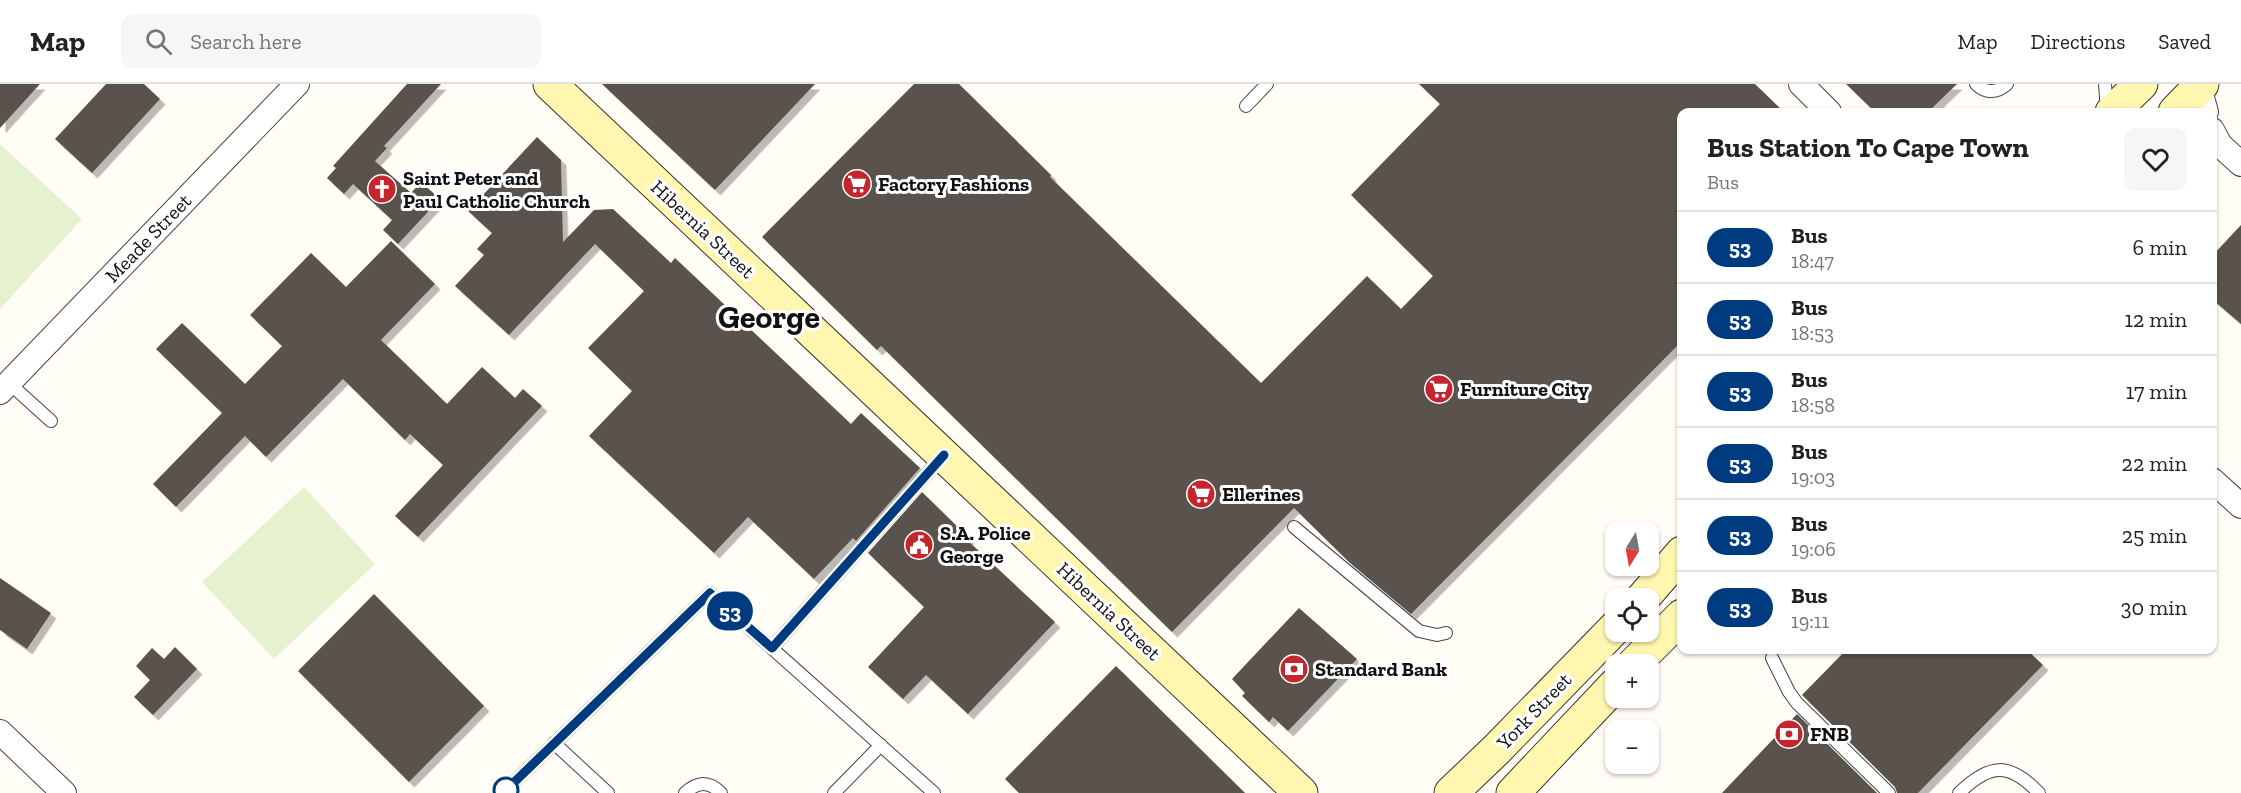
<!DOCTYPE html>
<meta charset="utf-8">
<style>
:root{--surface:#fff;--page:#f6f6f6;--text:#222;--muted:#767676;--line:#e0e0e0}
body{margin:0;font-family:"Zilla Slab",serif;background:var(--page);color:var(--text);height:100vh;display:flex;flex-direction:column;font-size:22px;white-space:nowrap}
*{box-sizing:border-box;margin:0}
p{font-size:20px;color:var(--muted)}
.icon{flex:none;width:33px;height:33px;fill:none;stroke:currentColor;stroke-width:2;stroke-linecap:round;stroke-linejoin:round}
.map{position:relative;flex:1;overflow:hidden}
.details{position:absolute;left:1677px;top:24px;width:540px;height:546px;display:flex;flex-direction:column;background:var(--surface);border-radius:12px;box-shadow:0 2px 4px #0004}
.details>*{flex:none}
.badge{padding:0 12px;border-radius:20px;font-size:21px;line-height:39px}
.needle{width:39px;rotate:191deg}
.fabs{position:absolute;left:1605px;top:438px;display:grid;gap:12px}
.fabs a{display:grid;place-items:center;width:54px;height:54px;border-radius:12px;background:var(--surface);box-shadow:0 2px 4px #0004;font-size:30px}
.map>.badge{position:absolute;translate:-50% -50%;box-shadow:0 0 0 3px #fff}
.round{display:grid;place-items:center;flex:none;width:63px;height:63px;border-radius:12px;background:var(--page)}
.head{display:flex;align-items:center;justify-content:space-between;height:102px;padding:0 30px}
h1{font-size:28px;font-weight:700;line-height:45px}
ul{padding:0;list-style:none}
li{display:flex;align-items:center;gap:18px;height:72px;padding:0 30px;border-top:2px solid var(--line)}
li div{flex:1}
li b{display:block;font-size:22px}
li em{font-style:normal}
li .badge{min-width:66px;font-weight:700;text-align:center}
header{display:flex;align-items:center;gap:36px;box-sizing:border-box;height:84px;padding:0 30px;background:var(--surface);border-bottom:2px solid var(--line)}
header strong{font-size:28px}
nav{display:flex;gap:33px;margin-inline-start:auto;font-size:21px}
.search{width:420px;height:54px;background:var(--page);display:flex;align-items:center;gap:15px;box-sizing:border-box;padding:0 21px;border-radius:12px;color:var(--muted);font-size:22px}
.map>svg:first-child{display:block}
.pitch{fill:#e6f2cf}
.building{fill:#5a524d;filter:url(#shadow)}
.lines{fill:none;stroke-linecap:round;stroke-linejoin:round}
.lane-casing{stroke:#444;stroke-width:14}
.street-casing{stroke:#444;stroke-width:26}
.secondary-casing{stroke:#333;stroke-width:35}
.lane{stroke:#fff;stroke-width:12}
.street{stroke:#fff;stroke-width:24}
.secondary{stroke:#fff6b0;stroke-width:33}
.line-casing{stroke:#fff;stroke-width:14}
.line{stroke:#003b80;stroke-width:9}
.stop-dot{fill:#fff;stroke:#003b80;stroke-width:3}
.labels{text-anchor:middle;stroke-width:6;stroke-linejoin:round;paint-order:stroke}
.poi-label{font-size:20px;font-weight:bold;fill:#111;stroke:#fff;text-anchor:start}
.street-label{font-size:20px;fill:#111;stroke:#fff}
.town-label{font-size:32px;font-weight:bold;fill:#111;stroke:#fff}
</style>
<header>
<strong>Map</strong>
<div class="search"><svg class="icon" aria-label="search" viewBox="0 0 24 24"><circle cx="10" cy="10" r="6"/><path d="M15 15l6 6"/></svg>Search here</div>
<nav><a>Map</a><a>Directions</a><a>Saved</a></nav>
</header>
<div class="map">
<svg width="2241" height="709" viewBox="0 0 2241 709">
<defs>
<filter id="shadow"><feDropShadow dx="5.5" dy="5.5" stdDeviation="0" flood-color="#0004"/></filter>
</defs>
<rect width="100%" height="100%" fill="#fffdf5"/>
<g class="pitch">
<polygon points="0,60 82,135 0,225"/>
<polygon points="304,403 375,480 274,575 202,498"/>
</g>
<g class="building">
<polygon points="0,0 40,0 0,44"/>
<polygon points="106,0 144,0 160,15 92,89 55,55"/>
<polygon points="407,0 441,0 384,62 387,64 375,77 411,109 421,98 440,115 398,160 383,146 392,136 353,100 344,110 327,94 336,84 333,82"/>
<polygon points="602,0 815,0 715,106"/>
<polygon points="914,0 959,0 1051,91 1050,93 1261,299 1367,192 1401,225 1433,192 1351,111 1440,20 1419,0 1755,0 1784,28 1682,28 1682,257 1411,530 1349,478 1294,424 1172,548 881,262 877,266 762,153"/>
<polygon points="1846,0 1957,0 1928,28 1875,28"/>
<polygon points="537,53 561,76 563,158 594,126 613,125 671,179 675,174 851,340 861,329 920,384 856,457 853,454 814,495 748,433 714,469 589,352 632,307 588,264 644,207 595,160 509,251 455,202 484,171 477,165 492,149 468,127"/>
<polygon points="2241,141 2241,240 2212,215 2212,172"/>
<polygon points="391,157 435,200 381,256 447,320 482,283 515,314 523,305 542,322 418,453 395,432 443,381 410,350 405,356 343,295 266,373 245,352 176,423 153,400 222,329 156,265 182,239 245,300 282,262 250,231 311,169 346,203"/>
<polygon points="922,408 969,454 967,456 1055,538 968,630 926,591 903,615 868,583 924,523 868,469"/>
<polygon points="0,494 51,529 27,565 0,546"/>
<polygon points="374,510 484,622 409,698 298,587"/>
<polygon points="1299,524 1357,575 1288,647 1273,633 1269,638 1242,612 1245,609 1232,595"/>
<polygon points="175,563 197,585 153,631 134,613 150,596 136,582 152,564 164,575"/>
<polygon points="1846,566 2027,566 2043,581 1918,709 1897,709 1895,703 1802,611"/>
<polygon points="1116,582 1245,709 1019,709 1005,695"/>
<polygon points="1797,630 1877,709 1722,709"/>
</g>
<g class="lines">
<g class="lane-casing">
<g id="lane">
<path d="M1976,0C1986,10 1997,9 2007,0"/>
<polyline points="2105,0 2107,27"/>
<polyline points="1246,22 1267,0"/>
<polyline points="9,299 51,337"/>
<polyline points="1294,443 1419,547 1437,551 1446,549"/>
<polyline points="772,564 943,372"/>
<polyline points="1772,574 1789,608 1797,619 1889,709"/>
<polyline points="554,659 608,709"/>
<polyline points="503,709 710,509 934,709"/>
<path d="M685,709C698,697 709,697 721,709"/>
<polyline points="834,709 881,661"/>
<path d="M1959,709C1990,679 2009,678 2039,709"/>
</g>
</g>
<g class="street-casing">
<g id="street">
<polyline points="1801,0 1829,28"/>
<polyline points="2199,3 2206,28"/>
<polyline points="2212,46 2220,61 2241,80"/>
<polyline points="0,308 297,0"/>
<polyline points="2212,396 2241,422"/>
<polyline points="0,648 64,709"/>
</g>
</g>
<g class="secondary-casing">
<g id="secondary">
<polyline points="550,0 1301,709"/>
<polyline points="2112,28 2141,0"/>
<polyline points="2175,28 2202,0"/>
<polyline points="1643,514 1682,469"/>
<polyline points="1634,580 1682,532"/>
<polyline points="1451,709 1496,666 1616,543"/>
<polyline points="1513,709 1616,600"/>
</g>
</g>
<use href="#lane" class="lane"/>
<use href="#street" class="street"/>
<use href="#secondary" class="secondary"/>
</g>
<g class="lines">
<g class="line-casing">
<polyline id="line" points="503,709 710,509 772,564 944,371"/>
</g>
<use href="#line" class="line"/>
</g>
<defs>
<g id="supermarket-disc" transform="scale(1.5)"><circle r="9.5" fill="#c4262e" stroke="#fff"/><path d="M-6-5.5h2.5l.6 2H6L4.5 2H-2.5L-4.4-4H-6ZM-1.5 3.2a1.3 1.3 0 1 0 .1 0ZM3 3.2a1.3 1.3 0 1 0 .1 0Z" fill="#fff"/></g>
<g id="church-disc" transform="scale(1.5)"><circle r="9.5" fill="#c4262e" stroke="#fff"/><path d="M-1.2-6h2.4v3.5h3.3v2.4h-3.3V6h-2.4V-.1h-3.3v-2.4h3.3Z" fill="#fff"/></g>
<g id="civic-disc" transform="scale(1.5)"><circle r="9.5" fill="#c4262e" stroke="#fff"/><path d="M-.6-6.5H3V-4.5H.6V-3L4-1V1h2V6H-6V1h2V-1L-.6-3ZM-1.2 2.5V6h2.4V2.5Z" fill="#fff"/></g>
<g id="bank-disc" transform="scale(1.5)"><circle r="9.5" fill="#c4262e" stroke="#fff"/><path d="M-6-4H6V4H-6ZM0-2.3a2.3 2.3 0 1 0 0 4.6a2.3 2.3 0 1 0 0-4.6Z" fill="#fff"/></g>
</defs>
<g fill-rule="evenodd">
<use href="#supermarket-disc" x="857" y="100"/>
<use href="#church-disc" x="382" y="105"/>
<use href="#supermarket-disc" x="1439" y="305"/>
<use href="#supermarket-disc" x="1201" y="410"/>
<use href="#civic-disc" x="919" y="461"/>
<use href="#bank-disc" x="1294" y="585"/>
<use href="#bank-disc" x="1789" y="650"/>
</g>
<circle class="stop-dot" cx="506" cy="706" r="12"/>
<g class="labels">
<g class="poi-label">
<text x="403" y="101">Saint Peter and<tspan x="403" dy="23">Paul Catholic Church</tspan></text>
<text x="878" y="107">Factory Fashions</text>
<text x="1460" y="312">Furniture City</text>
<text x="1222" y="417">Ellerines</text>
<text x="940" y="456">S.A. Police<tspan x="940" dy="23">George</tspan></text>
<text x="1315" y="592">Standard Bank</text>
<text x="1810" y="657">FNB</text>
</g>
<g class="street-label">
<text transform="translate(703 145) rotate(43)" y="7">Hibernia Street</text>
<text transform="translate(148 154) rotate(-46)" y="7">Meade Street</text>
<text transform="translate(1109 527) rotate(43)" y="7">Hibernia Street</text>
<text transform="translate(1534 627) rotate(-46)" y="7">York Street</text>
</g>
<g class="town-label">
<text x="769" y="244">George</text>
</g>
</g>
</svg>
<div class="fabs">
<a><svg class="needle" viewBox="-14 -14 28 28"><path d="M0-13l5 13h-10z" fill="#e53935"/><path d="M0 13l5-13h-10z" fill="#767676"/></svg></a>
<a><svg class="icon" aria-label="locate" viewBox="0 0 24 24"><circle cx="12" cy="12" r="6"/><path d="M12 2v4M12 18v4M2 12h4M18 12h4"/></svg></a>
<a>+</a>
<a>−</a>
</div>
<b class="badge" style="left:730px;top:527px;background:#003b80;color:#fff">53</b>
<section class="details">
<div class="head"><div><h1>Bus Station To Cape Town</h1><p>Bus</p></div><a class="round"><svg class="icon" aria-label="heart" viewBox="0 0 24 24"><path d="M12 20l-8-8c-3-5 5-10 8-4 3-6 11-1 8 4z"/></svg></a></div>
<ul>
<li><span class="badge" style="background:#003b80;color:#fff">53</span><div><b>Bus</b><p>18:47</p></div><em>6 min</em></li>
<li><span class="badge" style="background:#003b80;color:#fff">53</span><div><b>Bus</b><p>18:53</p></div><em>12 min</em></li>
<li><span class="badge" style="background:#003b80;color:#fff">53</span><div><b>Bus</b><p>18:58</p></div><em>17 min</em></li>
<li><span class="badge" style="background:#003b80;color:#fff">53</span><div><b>Bus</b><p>19:03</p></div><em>22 min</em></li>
<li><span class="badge" style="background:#003b80;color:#fff">53</span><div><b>Bus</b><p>19:06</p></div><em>25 min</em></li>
<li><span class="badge" style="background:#003b80;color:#fff">53</span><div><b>Bus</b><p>19:11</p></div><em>30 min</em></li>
</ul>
</section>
</div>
